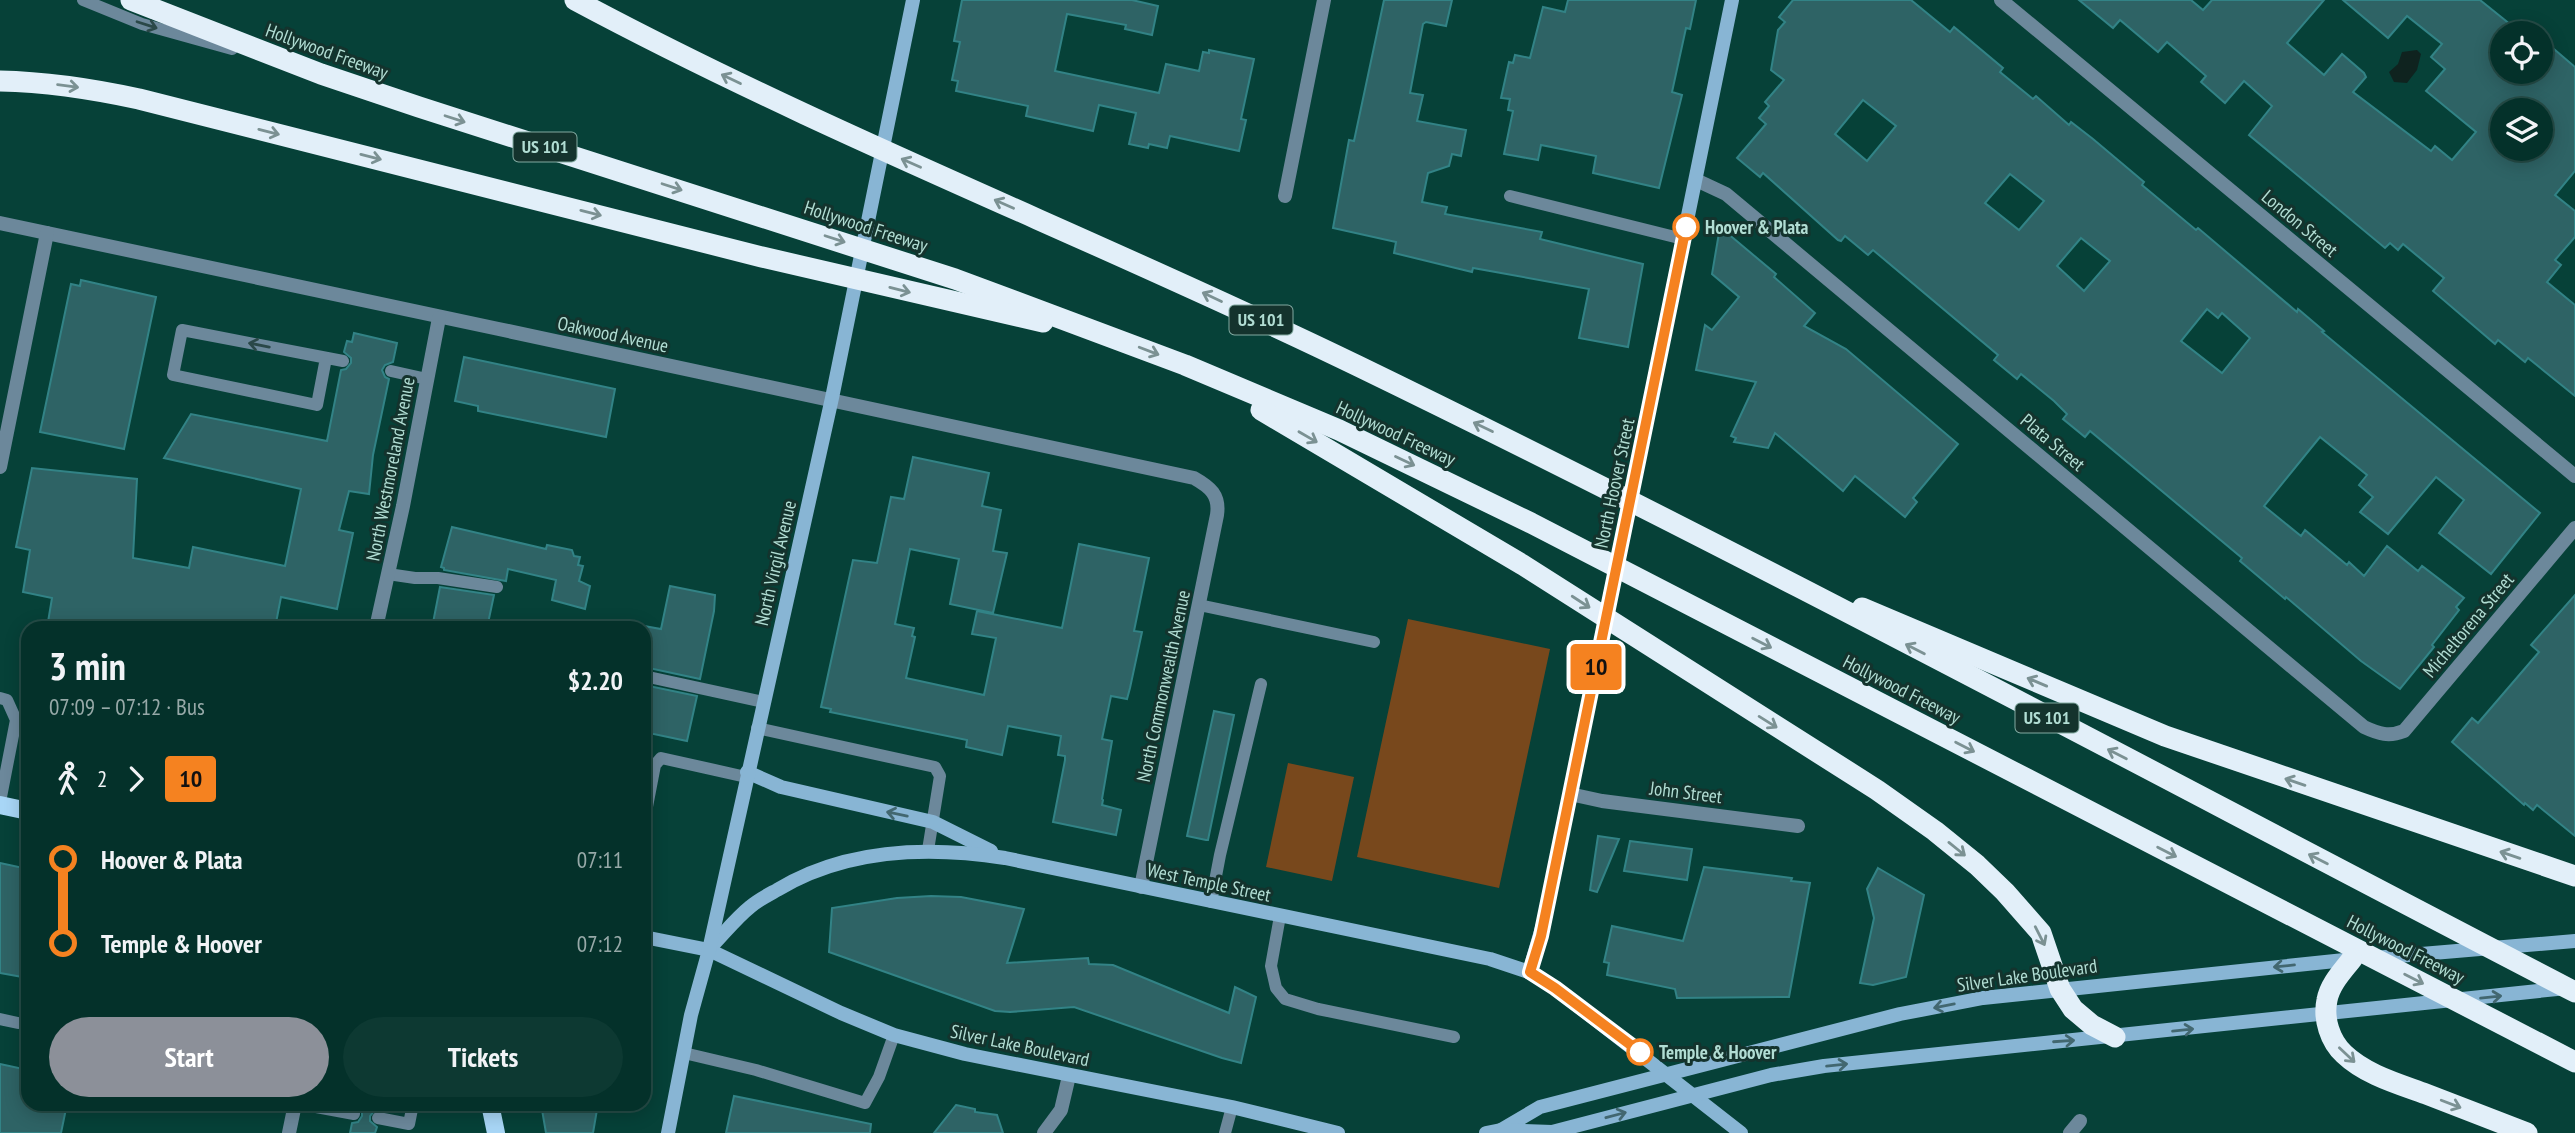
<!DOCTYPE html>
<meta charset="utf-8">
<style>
:root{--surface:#04312a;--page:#0d3932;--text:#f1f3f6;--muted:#97a9a8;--line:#254c47;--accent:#8c9099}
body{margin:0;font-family:"PT Sans Narrow",sans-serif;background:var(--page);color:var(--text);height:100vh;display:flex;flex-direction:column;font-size:26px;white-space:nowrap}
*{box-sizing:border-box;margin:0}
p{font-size:23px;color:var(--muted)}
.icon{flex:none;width:38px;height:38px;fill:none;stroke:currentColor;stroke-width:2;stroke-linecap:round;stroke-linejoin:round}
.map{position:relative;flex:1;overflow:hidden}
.side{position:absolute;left:21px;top:621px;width:630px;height:490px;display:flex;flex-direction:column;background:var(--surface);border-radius:21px;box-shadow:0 4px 18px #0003,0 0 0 2px var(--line)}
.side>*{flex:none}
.badge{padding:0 14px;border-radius:5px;font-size:24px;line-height:46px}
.tools{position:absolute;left:2490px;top:21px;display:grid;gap:14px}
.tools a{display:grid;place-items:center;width:63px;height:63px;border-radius:50%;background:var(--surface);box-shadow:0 4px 18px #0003,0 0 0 2px var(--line);font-size:35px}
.map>.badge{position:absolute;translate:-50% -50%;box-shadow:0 0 0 4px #fff}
.legs{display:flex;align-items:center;gap:10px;height:77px;padding:0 28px;font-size:23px}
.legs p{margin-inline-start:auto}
.summary{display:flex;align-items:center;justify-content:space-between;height:119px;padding:0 28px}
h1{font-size:38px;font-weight:700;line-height:52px}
.action{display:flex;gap:14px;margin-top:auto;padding:14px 28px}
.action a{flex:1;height:80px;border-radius:42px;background:var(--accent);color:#fff;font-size:28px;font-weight:700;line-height:80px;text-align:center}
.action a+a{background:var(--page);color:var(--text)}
ul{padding:0 28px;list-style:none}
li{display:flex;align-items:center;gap:24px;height:84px;font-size:26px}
li i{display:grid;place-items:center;width:10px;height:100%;margin:0 9px;background:currentColor}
li i::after{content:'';width:18px;height:18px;margin:-9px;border:5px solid;border-radius:50%;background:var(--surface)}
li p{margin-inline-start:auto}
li:first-child i{background:linear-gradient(#0000 50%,currentColor 0)}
li:last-child i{background:linear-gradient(currentColor 50%,#0000 0)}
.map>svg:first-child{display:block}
.green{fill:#78481c}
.water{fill:#0f231f}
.building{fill:#2e6365;stroke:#328386;stroke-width:2;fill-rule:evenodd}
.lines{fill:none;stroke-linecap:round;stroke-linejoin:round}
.lane{stroke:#6c889b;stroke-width:12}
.street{stroke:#6c889b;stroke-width:14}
.secondary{stroke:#88b5d4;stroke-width:14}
.primary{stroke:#a8d6f6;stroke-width:18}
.highway{stroke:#e2eff9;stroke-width:21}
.oneway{stroke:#2a4848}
.oneway2{stroke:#7b9193}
.oneway3{stroke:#426770}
.line-1-casing{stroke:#fff;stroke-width:16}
.line-1{stroke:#f58220;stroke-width:10}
.stop-1-dot{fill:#fff;stroke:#f58220;stroke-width:3.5}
.labels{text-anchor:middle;stroke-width:6;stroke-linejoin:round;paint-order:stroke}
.shield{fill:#14332d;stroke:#82aaa1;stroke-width:2}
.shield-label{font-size:18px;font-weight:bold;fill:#b1ddd3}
.street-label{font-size:19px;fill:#b1ddd3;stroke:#14332d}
.stop-label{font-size:19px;font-weight:bold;fill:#b1ddd3;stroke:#14332d;text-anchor:start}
</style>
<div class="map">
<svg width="2575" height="1133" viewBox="0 0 2575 1133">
<rect width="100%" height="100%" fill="#064138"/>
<g class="green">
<polygon points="1408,619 1550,649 1499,888 1357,857"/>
<polygon points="1288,763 1354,777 1332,881 1266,867"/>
</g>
<polygon class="water" points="2417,50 2421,54 2417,70 2407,83 2394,82 2389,72 2398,64 2402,52"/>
<g class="building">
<polygon points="962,0 1132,0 1158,6 1152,35 1125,29 1126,25 1067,14 1055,71 1159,93 1166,64 1199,71 1203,52 1209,53 1209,50 1254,59 1241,119 1246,120 1239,151 1170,136 1167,148 1149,144 1148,148 1129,144 1136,113 1099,105 1093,131 1026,116 1028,106 956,91 958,81 952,80 960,42 954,41"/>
<polygon points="1384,0 1452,0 1446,26 1426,22 1423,24 1410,93 1423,95 1417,121 1466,130 1461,156 1452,154 1449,166 1428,173 1422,202 1447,207 1445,214 1542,232 1540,239 1643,264 1628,347 1579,338 1589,289 1473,268 1472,272 1394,253 1396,242 1333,228 1349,140 1354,141"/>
<polygon points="1568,0 1696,0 1690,29 1686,28 1672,92 1682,95 1659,188 1593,173 1596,156 1541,145 1538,160 1504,154 1513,111 1508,110 1510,99 1501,98 1509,62 1513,63 1515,55 1530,58 1543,7 1565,12"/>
<path d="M1793,0H1911L1950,32L1954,27L2003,68L2000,72L2033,99L2036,96L2069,125L2071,122L2093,139L2144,182L2142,185L2196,230L2198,228L2297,312L2298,309L2324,331L2322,332L2540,513L2491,574L2439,533L2464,500L2436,477L2388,534L2360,512L2373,497L2359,485L2367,475L2320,437L2264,506L2301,536L2305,530L2347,565L2349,562L2364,576L2387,546L2418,571L2422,566L2464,598L2456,607L2459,610L2432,645L2434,647L2400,689L2361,661L2286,597L2285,599L2240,561L2242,558L2090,431L2085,437L2063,419L2067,414L2054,401L2021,374L2017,379L1994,360L1998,355L1873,250L1868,255L1845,236L1841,241L1838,240L1763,173L1760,177L1737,158L1766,124L1759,118L1769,106L1765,102L1784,80L1771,70L1778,30L1785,22L1779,17ZM1863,100L1896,126L1867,161L1835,134ZM2010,174L2044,201L2019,230L1985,203ZM2081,238L2110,261L2084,291L2057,266ZM2207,309L2218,318L2222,313L2250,338L2222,373L2181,341Z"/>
<path d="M2079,0H2191L2203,10L2212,0H2324L2287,43L2324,75L2342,54L2364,73L2366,77L2353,92L2431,151L2435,146L2452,160L2476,132L2426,91L2445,69L2431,57L2442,44L2407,16L2388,38L2343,0H2480L2521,33H2502V72H2541V38L2575,67V171L2555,195L2575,211V237L2555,260L2561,265L2547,282L2575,305V396L2528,358L2525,362L2498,340L2495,344L2433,291L2444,278L2403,244L2398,250L2390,243L2385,248L2249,135L2272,106L2244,81L2225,103L2201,82L2206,76L2167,42L2158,52L2120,20L2113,28ZM2502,110H2541V149H2502Z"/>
<polygon points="1720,227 1776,274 1774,277 1815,313 1804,326 1846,349 1958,444 1913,498 1917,502 1905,517 1855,476 1843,491 1775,433 1768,448 1734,442 1736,438 1731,436 1756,382 1696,370 1705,325 1712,330 1739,297 1712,274"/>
<polygon points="81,280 156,297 124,449 40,432 71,284 80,286"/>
<polygon points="354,333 397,343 393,362 385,365 382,370 385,377 389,379 373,455 369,494 349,491 339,530 353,533 337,609 281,597 275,628 47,628 52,598 23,592 30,550 16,547 32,468 137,479 133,558 189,568 193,547 285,566 301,489 164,458 191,414 327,441 341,370 346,369 351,363 351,358 344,352 347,341 352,342"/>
<polygon points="464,357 615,389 606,437 478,411 478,406 455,401"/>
<polygon points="913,457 989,473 982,506 1001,510 993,551 1007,553 993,613 950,604 959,559 910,549 895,624 914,628 912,636 915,637 906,678 984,695 996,638 972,634 977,611 1062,628 1079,544 1149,558 1134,631 1142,632 1130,688 1127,699 1111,696 1102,739 1112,741 1102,799 1103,800 1102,805 1121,810 1116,835 1053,822 1065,760 1065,756 1058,755 1061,736 1008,726 1002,755 966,747 967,740 830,712 831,709 821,707 853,560 877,563 891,497 904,499"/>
<polygon points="452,527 546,549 547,545 572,550 574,556 580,557 578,565 583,566 579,581 590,586 585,609 552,600 556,580 508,569 506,581 444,570 444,568 441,567"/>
<polygon points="670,586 715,595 714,611 700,679 644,667 644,626 661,629"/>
<polygon points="440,587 494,595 487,628 432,628"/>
<polygon points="2575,595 2575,836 2537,805 2533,810 2525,803 2524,805 2452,742 2472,718 2478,723 2539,652 2531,645"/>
<polygon points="644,685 697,696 687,741 644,732"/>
<polygon points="1214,711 1234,715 1208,840 1206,840 1187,836"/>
<polygon points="1598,836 1619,839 1597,892 1590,890"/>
<polygon points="1630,841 1692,849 1687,880 1624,871"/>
<polygon points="0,863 28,869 28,978 0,973"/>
<polygon points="1704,867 1792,878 1791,881 1810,883 1789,997 1677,998 1675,989 1607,975 1609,963 1604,962 1612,926 1683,941"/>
<polygon points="1878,868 1924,895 1906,977 1873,985 1860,983 1874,918 1867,889"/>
<polygon points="931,896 961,897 1024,909 1007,963 1088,958 1089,964 1113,965 1229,1013 1235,987 1256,997 1241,1063 1222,1058 1074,1007 1010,1012 995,1011 829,952 832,908 897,898"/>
<polygon points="0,1064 28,1070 28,1104 67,1104 61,1133 0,1133"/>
<polygon points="734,1096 871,1124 870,1133 726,1133"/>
<polygon points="356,1104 381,1104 380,1110 375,1110 370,1116 370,1121 377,1127 375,1133 350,1133 352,1123 358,1122 362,1116 362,1110"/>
<polygon points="541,1104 598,1104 593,1133 546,1133"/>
<polygon points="956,1105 975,1109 975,1112 997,1115 1003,1133 934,1133"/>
</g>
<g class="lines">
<g class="lane">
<polyline points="83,0 142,24 232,49"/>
<polyline points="1510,196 1683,239"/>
<polyline points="326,358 317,405 173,375 182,330 343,361"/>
<polyline points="391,371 427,379"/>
<polyline points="388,574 415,578 438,578 497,587"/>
<polyline points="1199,605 1374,642"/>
<polyline points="644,676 763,702"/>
<polyline points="0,698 7,700 16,720 0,802"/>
<polyline points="757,728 935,767 940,776 928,850"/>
<polyline points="644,822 655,765 661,758 746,777"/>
<polyline points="1211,902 1220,855 1261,684"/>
<polyline points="1280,916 1271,966 1276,988 1285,999 1318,1009 1454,1037"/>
<polyline points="0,1019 18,1023"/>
<polyline points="684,1053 756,1070 865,1103 879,1077 894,1035"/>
<polyline points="300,1104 354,1114"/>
<polyline points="378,1118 409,1124 413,1104"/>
<polyline points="1225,1133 1232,1107"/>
</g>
<g class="street">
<polyline points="2001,0 2575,476"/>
<path d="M1696,180L1726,194L2364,727C2379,734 2389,737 2404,731L2575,528"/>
<polyline points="1285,196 1324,0"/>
<path d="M0,223C398,309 796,390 1194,478C1210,487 1220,495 1217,515L1141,887"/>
<polyline points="0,467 47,233"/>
<polyline points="376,628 403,506 439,318"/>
<polyline points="1570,794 1602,801 1798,826"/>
<polyline points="289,1133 295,1104"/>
<polyline points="1044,1133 1061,1110 1069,1076"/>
<polyline points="2070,1133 2080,1121"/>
</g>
<g class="secondary">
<polyline points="747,772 781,787 933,822 991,851"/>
<polyline points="644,937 709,950 841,1013 894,1035 965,1054 1232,1107 1338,1133"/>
<path d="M709,949C723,935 735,919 750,907C758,900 768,895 777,890C846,848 928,846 1005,858L1490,959L1529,972L1555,988L1741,1133"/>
<polyline points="2374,958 2575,941"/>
<polyline points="1529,972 1544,921 1732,0"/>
<polyline points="1501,1130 1540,1107 1900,1014 1983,998 2354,959"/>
<polyline points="668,1133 691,1015 709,950 832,398 913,0"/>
<polyline points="1486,1133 1501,1130 1552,1132 1771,1075 1824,1066 2567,988"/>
</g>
<g class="primary">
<polyline points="0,805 28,811"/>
<polyline points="490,1104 496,1133"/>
</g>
<g class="highway">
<polyline points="131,0 321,74 419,107 955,279 1185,365 1339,430 1531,523 2575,1062"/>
<path d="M575,0C829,136 1099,240 1358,366C1768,565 2170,782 2575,992"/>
<path d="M0,81C48,82 93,89 139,99L762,257L1043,322"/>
<polyline points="1261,410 1523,565 1877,790 1935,831 1977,865 2005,892 2041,933 2060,989 2073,1009 2092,1025 2115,1037"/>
<polyline points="1862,608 2165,736 2575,876"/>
<path d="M2352,959C2342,972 2330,984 2327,1000C2323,1019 2330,1041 2344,1054C2366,1075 2399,1084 2426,1094C2460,1107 2493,1120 2527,1133"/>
</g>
</g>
<defs><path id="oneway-shaft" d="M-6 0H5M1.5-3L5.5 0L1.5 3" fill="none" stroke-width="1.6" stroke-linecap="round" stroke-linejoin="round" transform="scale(1.75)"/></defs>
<g class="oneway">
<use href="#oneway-shaft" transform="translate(147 25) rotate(18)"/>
<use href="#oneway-shaft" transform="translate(259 345) rotate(-169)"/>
</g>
<g class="oneway2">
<use href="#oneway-shaft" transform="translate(731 79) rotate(-154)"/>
<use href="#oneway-shaft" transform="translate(68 86) rotate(7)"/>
<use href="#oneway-shaft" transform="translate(455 119) rotate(18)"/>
<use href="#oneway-shaft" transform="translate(269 132) rotate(14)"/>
<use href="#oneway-shaft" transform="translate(371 157) rotate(14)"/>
<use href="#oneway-shaft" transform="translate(911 163) rotate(-156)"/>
<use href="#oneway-shaft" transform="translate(672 187) rotate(18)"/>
<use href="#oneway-shaft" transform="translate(1004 204) rotate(-156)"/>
<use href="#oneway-shaft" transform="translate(591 213) rotate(14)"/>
<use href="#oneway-shaft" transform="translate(835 239) rotate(18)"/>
<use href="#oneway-shaft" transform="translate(900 290) rotate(14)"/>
<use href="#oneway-shaft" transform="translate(1212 297) rotate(-155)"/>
<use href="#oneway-shaft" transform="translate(1149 351) rotate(21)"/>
<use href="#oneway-shaft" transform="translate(1483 427) rotate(-154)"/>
<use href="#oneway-shaft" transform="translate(1308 437) rotate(30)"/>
<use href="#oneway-shaft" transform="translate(1405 461) rotate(25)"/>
<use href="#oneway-shaft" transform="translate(1581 602) rotate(33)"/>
<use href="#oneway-shaft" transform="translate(1762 643) rotate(27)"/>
<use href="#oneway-shaft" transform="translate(1915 649) rotate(-153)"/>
<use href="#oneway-shaft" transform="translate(2037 682) rotate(-157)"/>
<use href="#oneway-shaft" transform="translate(1768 722) rotate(32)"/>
<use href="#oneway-shaft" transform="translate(1965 747) rotate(27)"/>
<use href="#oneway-shaft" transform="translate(2117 754) rotate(-153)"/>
<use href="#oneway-shaft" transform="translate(2295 782) rotate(-161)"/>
<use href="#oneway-shaft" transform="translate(1957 849) rotate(39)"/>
<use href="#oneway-shaft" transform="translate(2167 852) rotate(27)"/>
<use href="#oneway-shaft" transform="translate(2510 855) rotate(-161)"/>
<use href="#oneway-shaft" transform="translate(2318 859) rotate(-153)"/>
<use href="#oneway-shaft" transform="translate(2040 936) rotate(63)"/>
<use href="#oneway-shaft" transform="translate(2414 979) rotate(27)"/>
<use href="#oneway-shaft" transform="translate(2347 1055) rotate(43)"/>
<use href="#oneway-shaft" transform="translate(2451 1104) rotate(21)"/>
</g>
<g class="oneway3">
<use href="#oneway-shaft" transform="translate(897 814) rotate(-168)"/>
<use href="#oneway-shaft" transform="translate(2284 966) rotate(174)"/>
<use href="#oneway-shaft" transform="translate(2491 997) rotate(-6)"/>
<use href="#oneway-shaft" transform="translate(1944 1006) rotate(169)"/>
<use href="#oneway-shaft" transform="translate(2183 1030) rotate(-6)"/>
<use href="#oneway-shaft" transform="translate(2064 1041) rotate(-4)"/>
<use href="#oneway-shaft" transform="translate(1837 1065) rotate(-6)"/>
<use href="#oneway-shaft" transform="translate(1616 1115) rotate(-15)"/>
</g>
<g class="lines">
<g class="line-1-casing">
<polyline id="line-1" points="1640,1052 1555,988 1530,972 1541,936 1686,227"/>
</g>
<use href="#line-1" class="line-1"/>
</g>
<g class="stop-1-dot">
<circle cx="1686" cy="227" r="12"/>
<circle cx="1640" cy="1052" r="12"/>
</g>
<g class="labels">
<g class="shield">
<rect x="513.5" y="132.5" width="63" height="29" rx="5"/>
<rect x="1229.5" y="305.5" width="63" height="29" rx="5"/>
<rect x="2015.5" y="703.5" width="63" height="29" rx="5"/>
</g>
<g class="shield-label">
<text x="545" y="153">US 101</text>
<text x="1261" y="326">US 101</text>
<text x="2047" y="724">US 101</text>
</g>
<g class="street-label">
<text transform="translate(327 51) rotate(20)" y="7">Hollywood Freeway</text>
<text transform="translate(2300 223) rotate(40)" y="7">London Street</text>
<text transform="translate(866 226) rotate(18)" y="7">Hollywood Freeway</text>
<text transform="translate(613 334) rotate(12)" y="7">Oakwood Avenue</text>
<text transform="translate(1396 433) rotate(25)" y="7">Hollywood Freeway</text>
<text transform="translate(2053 442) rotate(40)" y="7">Plata Street</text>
<text transform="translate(390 469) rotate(-79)" y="7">North Westmoreland Avenue</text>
<text transform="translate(1614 483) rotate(-78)" y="7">North Hoover Street</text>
<text transform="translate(775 563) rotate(-77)" y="7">North Virgil Avenue</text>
<text transform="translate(2468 625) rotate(-50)" y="7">Micheltorena Street</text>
<text transform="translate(1163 686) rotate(-78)" y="7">North Commonwealth Avenue</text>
<text transform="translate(1902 689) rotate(27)" y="7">Hollywood Freeway</text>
<text transform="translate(1686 792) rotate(7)" y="7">John Street</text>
<text transform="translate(1209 882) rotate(12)" y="7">West Temple Street</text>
<text transform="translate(2406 949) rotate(27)" y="7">Hollywood Freeway</text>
<text transform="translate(2027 975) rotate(-8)" y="7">Silver Lake Boulevard</text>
<text transform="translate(1020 1045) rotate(12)" y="7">Silver Lake Boulevard</text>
</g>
<g class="stop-label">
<text x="1705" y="234">Hoover &amp; Plata</text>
<text x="1659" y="1059">Temple &amp; Hoover</text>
</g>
</g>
</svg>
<div class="tools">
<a><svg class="icon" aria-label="locate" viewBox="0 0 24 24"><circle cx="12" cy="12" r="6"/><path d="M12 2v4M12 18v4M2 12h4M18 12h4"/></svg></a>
<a><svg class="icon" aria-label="layers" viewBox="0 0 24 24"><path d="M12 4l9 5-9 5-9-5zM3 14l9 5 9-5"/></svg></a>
</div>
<b class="badge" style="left:1596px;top:667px;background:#f58220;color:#111">10</b>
<section class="side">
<div class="summary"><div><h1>3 min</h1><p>07:09 – 07:12 · Bus</p></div><b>$2.20</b></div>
<div class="legs"><svg class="icon" aria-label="walk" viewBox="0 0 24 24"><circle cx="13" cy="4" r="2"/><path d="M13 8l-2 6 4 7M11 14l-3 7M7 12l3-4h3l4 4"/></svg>2<svg class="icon" aria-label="forward" viewBox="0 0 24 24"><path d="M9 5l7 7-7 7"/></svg><b class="badge" style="background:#f58220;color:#111">10</b></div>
<ul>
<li><i style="color:#f58220"></i><b>Hoover &amp; Plata</b><p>07:11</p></li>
<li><i style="color:#f58220"></i><b>Temple &amp; Hoover</b><p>07:12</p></li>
</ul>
<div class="action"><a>Start</a><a>Tickets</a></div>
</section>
</div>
